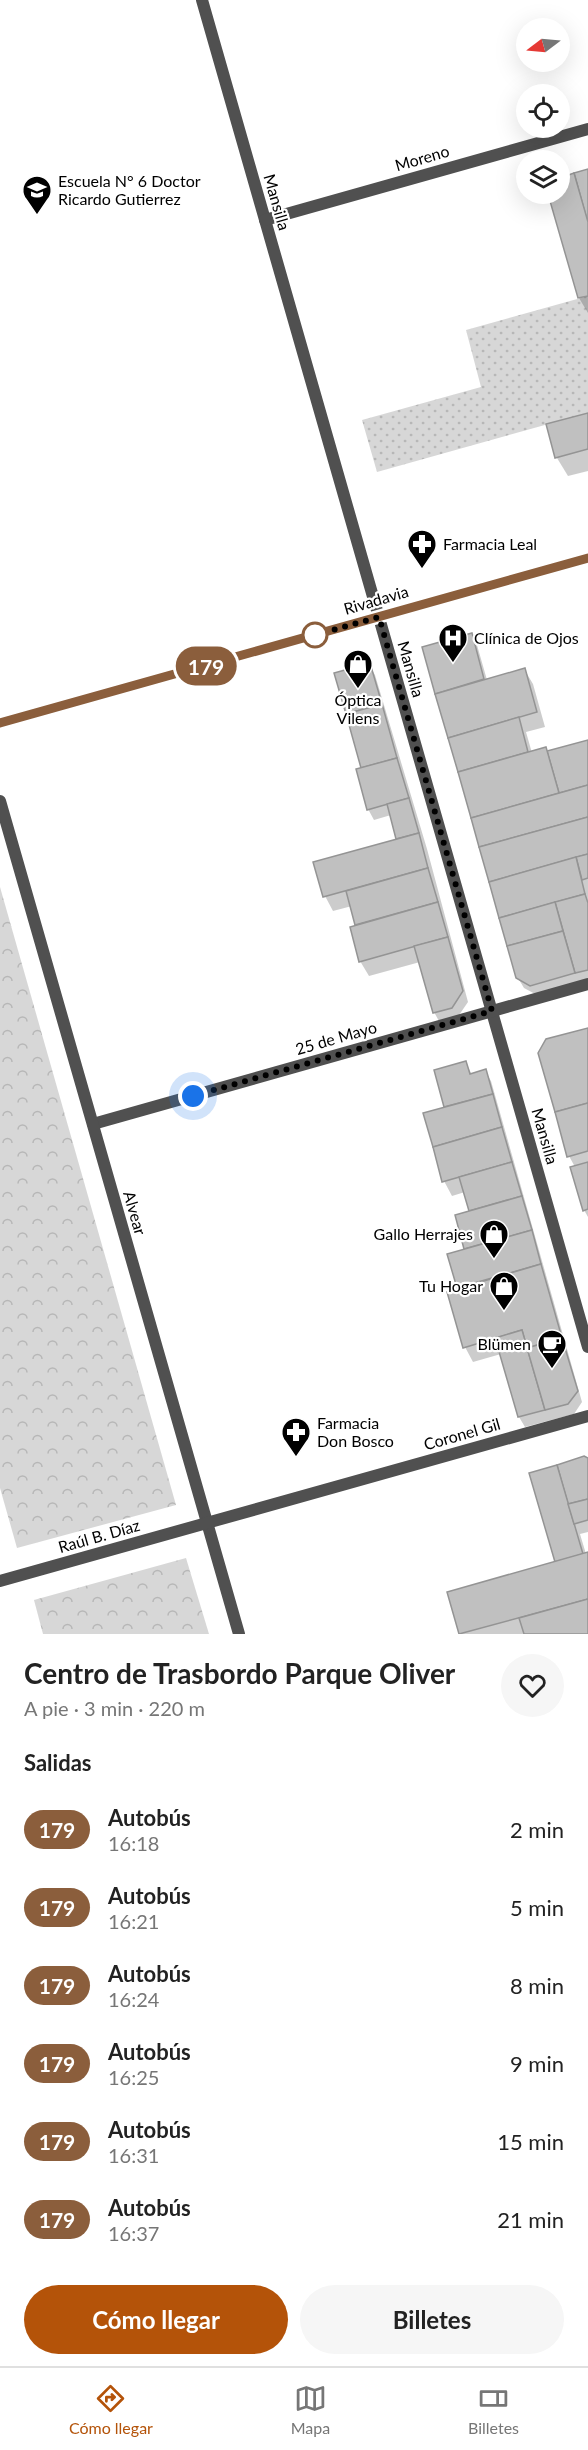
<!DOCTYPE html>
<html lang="es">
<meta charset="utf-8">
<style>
:root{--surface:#fff;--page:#f6f6f6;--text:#222;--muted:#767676;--line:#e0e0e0;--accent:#b45309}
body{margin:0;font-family:Lato,sans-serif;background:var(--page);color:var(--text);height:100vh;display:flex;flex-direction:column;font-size:22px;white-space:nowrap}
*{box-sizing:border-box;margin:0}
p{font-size:20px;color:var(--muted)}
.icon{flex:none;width:33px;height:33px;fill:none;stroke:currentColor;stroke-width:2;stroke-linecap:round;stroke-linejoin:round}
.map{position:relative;height:1634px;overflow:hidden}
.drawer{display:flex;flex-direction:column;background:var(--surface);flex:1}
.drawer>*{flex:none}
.badge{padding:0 12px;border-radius:20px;font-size:21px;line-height:39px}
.needle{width:39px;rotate:254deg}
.buttons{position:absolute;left:516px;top:18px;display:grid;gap:12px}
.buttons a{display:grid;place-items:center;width:54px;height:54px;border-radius:50%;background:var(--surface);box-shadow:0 6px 24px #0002;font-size:30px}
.you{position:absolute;width:30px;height:30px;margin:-15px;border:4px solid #fff;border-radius:50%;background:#1a73e8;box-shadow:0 0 0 9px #1a73e833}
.map>.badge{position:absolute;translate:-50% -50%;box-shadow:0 0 0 3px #fff}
h2{padding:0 24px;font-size:22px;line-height:54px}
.round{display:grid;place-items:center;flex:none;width:63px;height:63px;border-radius:32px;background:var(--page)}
.headline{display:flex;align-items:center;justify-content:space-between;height:102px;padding:0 24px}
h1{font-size:28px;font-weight:700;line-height:45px}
.action{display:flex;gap:12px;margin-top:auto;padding:12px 24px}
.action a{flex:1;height:69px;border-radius:36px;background:var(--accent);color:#fff;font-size:24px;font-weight:700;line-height:69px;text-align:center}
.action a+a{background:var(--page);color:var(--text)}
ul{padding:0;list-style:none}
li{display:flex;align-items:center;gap:18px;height:78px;padding:0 24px}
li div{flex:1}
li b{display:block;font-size:22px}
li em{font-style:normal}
li .badge{min-width:66px;font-weight:700;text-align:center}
.tabs{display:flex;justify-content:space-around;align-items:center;height:84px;border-top:2px solid var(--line);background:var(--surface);font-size:16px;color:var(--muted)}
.tabs a{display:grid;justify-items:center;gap:3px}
.tabs .current{color:var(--accent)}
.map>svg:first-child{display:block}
.grass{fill:url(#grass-dots)}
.park{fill:url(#park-crowns)}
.shadow{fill:#0003}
.building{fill:#c0c0c0;stroke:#949494;stroke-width:1.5}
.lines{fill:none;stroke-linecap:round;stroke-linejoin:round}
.minor{stroke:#505050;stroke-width:12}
.tertiary{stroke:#505050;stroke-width:12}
.secondary{stroke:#1d1d1d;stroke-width:12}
.line-casing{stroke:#fff;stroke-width:14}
.line{stroke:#8b5e3c;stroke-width:9}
.walk{stroke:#000;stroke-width:6;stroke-dasharray:0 10.8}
.stop-dot{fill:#fff;stroke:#8b5e3c;stroke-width:3}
.labels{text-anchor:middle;stroke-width:4.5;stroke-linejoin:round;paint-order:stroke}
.street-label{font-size:16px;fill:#000;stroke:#fff}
.poi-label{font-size:16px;fill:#000;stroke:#fff;text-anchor:start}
</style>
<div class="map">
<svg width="588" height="1634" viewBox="0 0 588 1634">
<defs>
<pattern id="grass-dots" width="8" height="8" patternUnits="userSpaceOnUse" patternTransform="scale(1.5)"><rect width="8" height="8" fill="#d7d7d7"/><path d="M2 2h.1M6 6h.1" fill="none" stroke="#b7b7b7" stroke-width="1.8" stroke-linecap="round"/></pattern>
<pattern id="park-crowns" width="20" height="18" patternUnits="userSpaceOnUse" patternTransform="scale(1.5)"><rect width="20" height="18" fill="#d7d7d7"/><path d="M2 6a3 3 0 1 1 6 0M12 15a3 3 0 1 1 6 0" fill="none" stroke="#b7b7b7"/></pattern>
</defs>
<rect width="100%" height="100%" fill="#fff"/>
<polygon class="grass" points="588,296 588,413 377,472 362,420 481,387 466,330"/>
<g class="park">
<polygon points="0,887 176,1505 17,1548 0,1488"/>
<polygon points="186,1558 209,1634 43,1634 34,1600"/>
</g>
<g class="shadow">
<polygon points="588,171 588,313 579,298 550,194 560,194 560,179"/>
<polygon points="588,414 588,471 568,476 557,458 548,425"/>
<polygon points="471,635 477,645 487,680 524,669 533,684 545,727 526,732 532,753 547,753 588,742 588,981 537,995 524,988 518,978 424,648"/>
<polygon points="369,665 375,675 427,849 468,1002 457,1018 440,1023 434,1012 420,962 369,976 360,961 357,926 352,906 333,911 325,896 398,840 391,815 374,820 368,809 363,769"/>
<polygon points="588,1029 588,1217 584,1210 575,1167 569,1156"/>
<polygon points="466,1063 472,1075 485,1071 491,1081 582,1402 574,1414 525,1427 519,1417 501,1354 473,1362 465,1347 459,1289 449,1255 467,1250 471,1212 465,1192 452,1196 444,1181 446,1108 436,1071"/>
<polygon points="588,1460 588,1532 580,1534 586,1554 588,1554 588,1634 461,1634 449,1593 556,1563"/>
</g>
<g class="building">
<polygon points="588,169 588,220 587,220 574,173"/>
<polygon points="574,173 588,222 588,296 578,298 548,194 560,194 560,178"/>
<polygon points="588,413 588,449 555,458 546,424"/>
<polygon points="472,633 484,679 435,694 422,647"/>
<polygon points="370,663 382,704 346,714 334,673"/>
<polygon points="525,668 537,712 448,738 435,694"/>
<polygon points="382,704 397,758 361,768 346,714"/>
<polygon points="519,717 528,752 458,772 448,738"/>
<polygon points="588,740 588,785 559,793 547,751"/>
<polygon points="546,747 559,793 471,818 458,772"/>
<polygon points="397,758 409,798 367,810 356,769"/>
<polygon points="588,785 588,817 479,847 471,818"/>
<polygon points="409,798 419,833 396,839 387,804"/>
<polygon points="588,817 588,854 489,882 479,847"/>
<polygon points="419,833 428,868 323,897 313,862"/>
<polygon points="588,854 588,878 582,880 576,857"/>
<polygon points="576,857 585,894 499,918 489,882"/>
<polygon points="428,868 438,902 355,925 346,891"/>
<polygon points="585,894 588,903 588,970 575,973 555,902"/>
<polygon points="438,902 448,937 359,962 350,927"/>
<polygon points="555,902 563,931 507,946 499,918"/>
<polygon points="563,931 575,973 530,986 516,978 507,946"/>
<polygon points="448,937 463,991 452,1008 433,1013 414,946"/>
<polygon points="588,1028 588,1103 555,1112 538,1053 546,1039"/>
<polygon points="466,1061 470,1074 486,1069 493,1094 444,1107 434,1070"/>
<polygon points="493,1094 502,1127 433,1147 423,1113"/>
<polygon points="588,1103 588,1151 567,1157 555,1112"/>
<polygon points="502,1127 512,1162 442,1182 433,1147"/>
<polygon points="512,1162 522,1196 469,1211 459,1177"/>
<polygon points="588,1162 588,1209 583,1211 570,1167"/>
<polygon points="522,1196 532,1230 464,1249 455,1215"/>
<polygon points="532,1230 541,1264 457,1288 447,1254"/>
<polygon points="541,1264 562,1338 527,1348 522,1330 463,1348 447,1292"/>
<polygon points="522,1330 545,1410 518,1417 495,1338"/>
<polygon points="562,1338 578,1391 568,1404 545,1410 527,1348"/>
<polygon points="584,1456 588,1458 588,1499 568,1504 557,1465"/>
<polygon points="557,1465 583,1554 555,1562 529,1473"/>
<polygon points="588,1499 588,1520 574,1524 568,1504"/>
<polygon points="588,1552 588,1599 459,1634 447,1592"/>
<polygon points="588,1599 588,1634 524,1634 519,1618"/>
</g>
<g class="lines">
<g class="minor">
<polyline points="202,0 588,1347"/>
<polyline points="265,220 588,129"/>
<polyline points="93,1124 588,984"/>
</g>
<g class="tertiary">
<polyline points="0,801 239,1634"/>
<polyline points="0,1581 588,1416"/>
</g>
<polyline class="secondary" points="0,723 588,558"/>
</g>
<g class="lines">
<g class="line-casing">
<polyline id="line" points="0,723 588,558"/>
</g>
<use href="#line" class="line"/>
<polyline class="walk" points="193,1096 492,1011 379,617 315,635"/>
</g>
<defs>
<g id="school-pin" transform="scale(1.5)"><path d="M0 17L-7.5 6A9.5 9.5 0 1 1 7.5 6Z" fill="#000" stroke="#fff"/><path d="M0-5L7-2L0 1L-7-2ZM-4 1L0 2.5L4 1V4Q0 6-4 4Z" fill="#fff"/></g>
<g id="pharmacy-pin" transform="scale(1.5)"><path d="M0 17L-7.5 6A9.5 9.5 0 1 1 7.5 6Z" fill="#000" stroke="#fff"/><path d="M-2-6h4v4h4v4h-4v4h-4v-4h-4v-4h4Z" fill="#fff"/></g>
<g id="hospital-pin" transform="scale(1.5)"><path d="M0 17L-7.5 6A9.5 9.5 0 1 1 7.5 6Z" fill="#000" stroke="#fff"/><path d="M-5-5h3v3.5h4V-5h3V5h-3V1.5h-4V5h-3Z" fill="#fff"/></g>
<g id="shop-pin" transform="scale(1.5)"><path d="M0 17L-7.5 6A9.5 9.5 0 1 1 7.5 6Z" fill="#000" stroke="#fff"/><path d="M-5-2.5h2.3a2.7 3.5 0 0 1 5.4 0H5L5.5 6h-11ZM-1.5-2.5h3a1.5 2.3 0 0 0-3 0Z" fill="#fff"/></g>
<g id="cafe-pin" transform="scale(1.5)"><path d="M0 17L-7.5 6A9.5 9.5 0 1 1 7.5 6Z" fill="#000" stroke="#fff"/><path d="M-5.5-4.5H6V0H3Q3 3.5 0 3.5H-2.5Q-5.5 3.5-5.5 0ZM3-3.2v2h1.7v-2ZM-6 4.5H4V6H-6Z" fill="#fff"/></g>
</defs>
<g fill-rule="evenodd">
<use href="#school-pin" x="37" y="190"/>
<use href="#pharmacy-pin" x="422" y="544"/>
<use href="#hospital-pin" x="453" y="638"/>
<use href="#shop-pin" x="358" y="664"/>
<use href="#shop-pin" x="494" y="1234"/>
<use href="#shop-pin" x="504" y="1286"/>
<use href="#cafe-pin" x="552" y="1344"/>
<use href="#pharmacy-pin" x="296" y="1432"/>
</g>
<circle class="stop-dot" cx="315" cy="635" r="12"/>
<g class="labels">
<g class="street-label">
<text transform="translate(422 158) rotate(-16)" y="6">Moreno</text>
<text transform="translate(277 202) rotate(74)" y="6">Mansilla</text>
<text transform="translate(376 600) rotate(-16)" y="6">Rivadavia</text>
<text transform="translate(411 669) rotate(74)" y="6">Mansilla</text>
<text transform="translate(336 1038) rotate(-16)" y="6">25 de Mayo</text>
<text transform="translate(545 1136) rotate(74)" y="6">Mansilla</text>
<text transform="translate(135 1213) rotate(74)" y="6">Alvear</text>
<text transform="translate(462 1434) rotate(-16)" y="6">Coronel Gil</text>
<text transform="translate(99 1536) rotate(-16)" y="6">Raúl B. Díaz</text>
</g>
<g class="poi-label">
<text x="58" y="187">Escuela N° 6 Doctor<tspan x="58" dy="18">Ricardo Gutierrez</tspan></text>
<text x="443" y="550">Farmacia Leal</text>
<text x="474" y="644">Clínica de Ojos</text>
<text x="358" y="706" text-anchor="middle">Óptica<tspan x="358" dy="18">Vilens</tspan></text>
<text x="473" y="1240" text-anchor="end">Gallo Herrajes</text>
<text x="483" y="1292" text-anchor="end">Tu Hogar</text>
<text x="531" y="1350" text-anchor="end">Blümen</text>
<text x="317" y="1429">Farmacia<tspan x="317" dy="18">Don Bosco</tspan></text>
</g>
</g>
</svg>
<div class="buttons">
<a><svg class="needle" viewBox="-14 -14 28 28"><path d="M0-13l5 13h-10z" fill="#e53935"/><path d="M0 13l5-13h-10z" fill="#767676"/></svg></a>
<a><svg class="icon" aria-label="locate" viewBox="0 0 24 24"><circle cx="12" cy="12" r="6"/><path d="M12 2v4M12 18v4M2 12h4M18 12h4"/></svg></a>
<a><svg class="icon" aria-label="layers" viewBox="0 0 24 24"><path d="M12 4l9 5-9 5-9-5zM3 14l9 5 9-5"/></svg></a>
</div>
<div class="you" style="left:193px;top:1096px"></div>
<b class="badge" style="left:206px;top:666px;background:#8b5e3c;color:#fff">179</b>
</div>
<section class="drawer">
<div class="headline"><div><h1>Centro de Trasbordo Parque Oliver</h1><p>A pie · 3 min · 220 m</p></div><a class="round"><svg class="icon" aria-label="heart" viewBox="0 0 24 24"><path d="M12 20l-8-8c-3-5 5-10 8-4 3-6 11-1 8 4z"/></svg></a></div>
<h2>Salidas</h2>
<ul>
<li><span class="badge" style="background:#8b5e3c;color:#fff">179</span><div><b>Autobús</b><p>16:18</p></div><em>2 min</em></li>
<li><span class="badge" style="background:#8b5e3c;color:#fff">179</span><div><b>Autobús</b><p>16:21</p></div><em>5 min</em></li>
<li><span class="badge" style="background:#8b5e3c;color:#fff">179</span><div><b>Autobús</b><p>16:24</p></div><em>8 min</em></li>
<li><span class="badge" style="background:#8b5e3c;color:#fff">179</span><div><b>Autobús</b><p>16:25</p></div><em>9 min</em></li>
<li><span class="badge" style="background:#8b5e3c;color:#fff">179</span><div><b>Autobús</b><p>16:31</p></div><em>15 min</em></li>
<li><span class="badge" style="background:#8b5e3c;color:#fff">179</span><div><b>Autobús</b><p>16:37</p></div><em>21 min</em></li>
</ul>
<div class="action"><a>Cómo llegar</a><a>Billetes</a></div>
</section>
<nav class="tabs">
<a class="current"><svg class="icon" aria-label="directions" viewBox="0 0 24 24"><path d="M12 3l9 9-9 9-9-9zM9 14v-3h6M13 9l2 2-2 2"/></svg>Cómo llegar</a>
<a><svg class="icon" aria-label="map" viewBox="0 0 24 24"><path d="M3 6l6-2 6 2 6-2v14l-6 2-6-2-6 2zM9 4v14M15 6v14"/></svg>Mapa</a>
<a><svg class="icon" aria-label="tickets" viewBox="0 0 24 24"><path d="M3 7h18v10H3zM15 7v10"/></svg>Billetes</a>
</nav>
